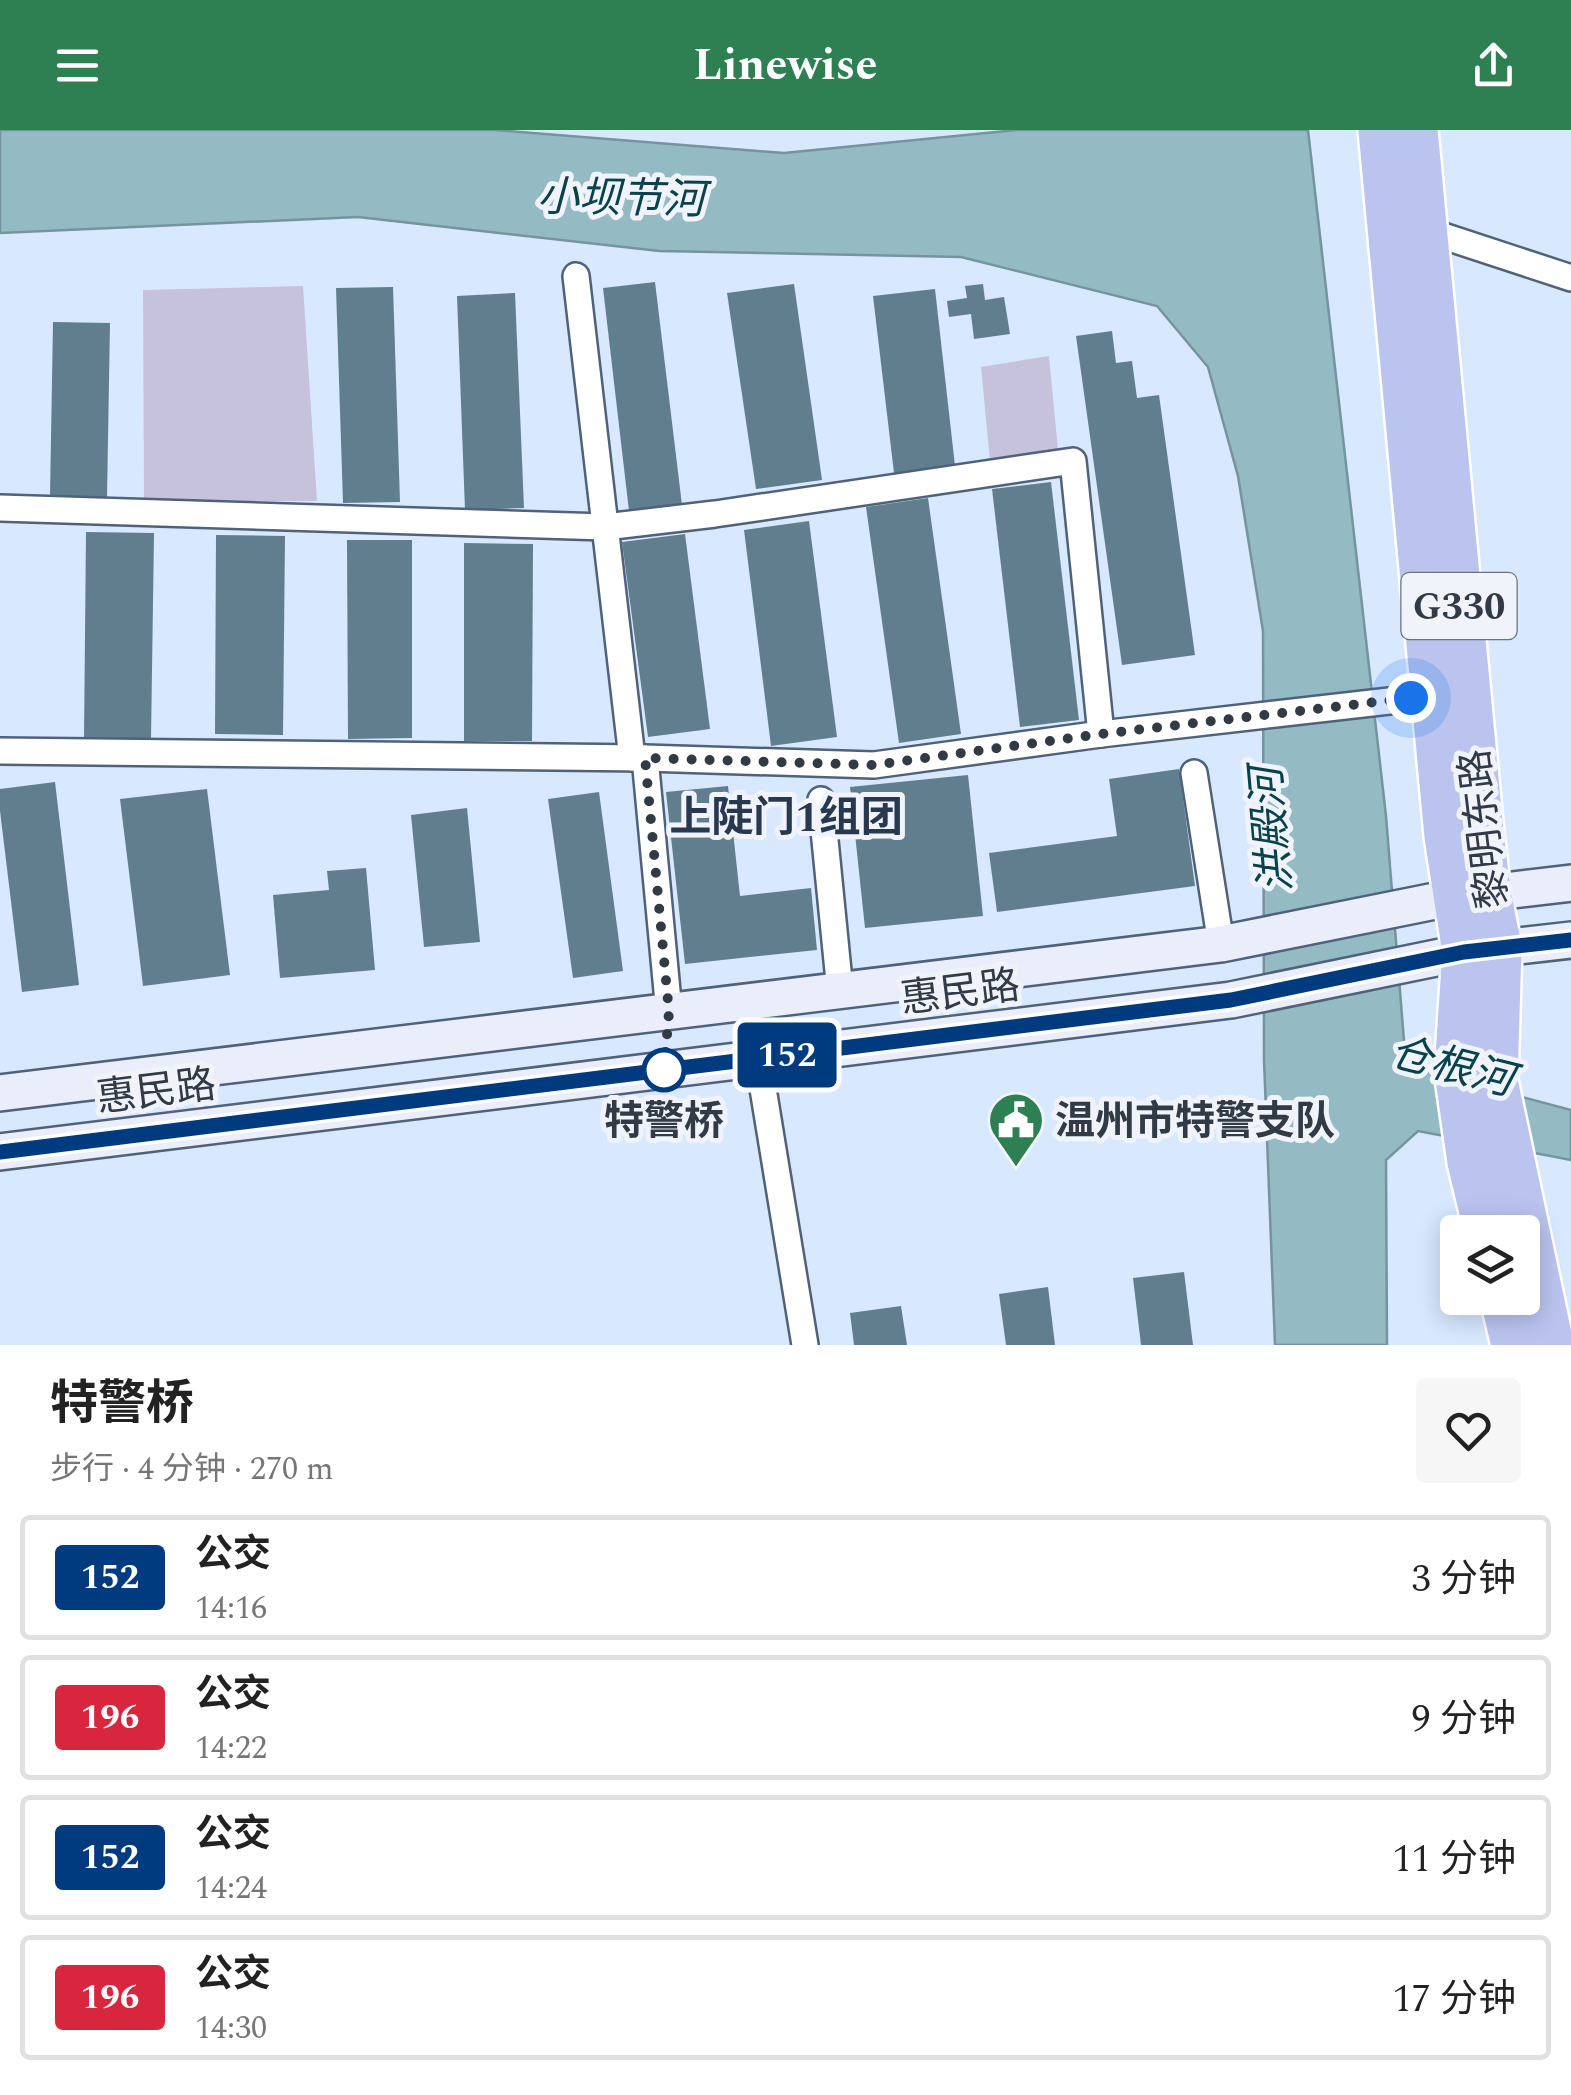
<!DOCTYPE html>
<html lang="zh">
<meta charset="utf-8">
<style>
:root{--surface:#fff;--page:#f6f6f6;--text:#222;--muted:#767676;--line:#e0e0e0;--accent:#2e8052}
body{margin:0;font-family:Spectral,"Noto Sans SC",serif;background:var(--page);color:var(--text);height:100vh;display:flex;flex-direction:column;font-size:38px;white-space:nowrap}
*{box-sizing:border-box;margin:0}
p{font-size:32px;color:var(--muted)}
.icon{flex:none;width:55px;height:55px;fill:none;stroke:currentColor;stroke-width:2;stroke-linecap:round;stroke-linejoin:round}
.map{position:relative;height:1215px;overflow:hidden}
.drawer{display:flex;flex-direction:column;background:var(--surface);flex:1}
.drawer>*{flex:none}
.badge{padding:0 20px;border-radius:8px;font-size:35px;line-height:65px}
.tools{position:absolute;left:1440px;top:1085px;display:grid;gap:20px}
.tools a{display:grid;place-items:center;width:100px;height:100px;border-radius:10px;background:var(--surface);box-shadow:0 5px 25px #0003;font-size:50px}
.you{position:absolute;width:50px;height:50px;margin:-25px;border:8px solid #fff;border-radius:50%;background:#1a73e8;box-shadow:0 0 0 15px #1a73e833}
.map>.badge{position:absolute;translate:-50% -50%;box-shadow:0 0 0 5px #fff}
.round{display:grid;place-items:center;flex:none;width:105px;height:105px;border-radius:10px;background:var(--page)}
.overview{display:flex;align-items:center;justify-content:space-between;height:170px;padding:0 50px}
h1{font-size:48px;font-weight:700;line-height:75px}
ul{padding:0;list-style:none}
li{display:flex;align-items:center;gap:30px;height:125px;margin:0 20px 15px;padding:0 30px;border:5px solid var(--line);border-radius:10px}
li div{flex:1}
li b{display:block;font-size:38px}
li em{font-style:normal}
li .badge{min-width:110px;font-weight:700;text-align:center}
header{display:flex;justify-content:space-between;align-items:center;height:130px;padding:0 50px;background:var(--accent);color:#fff;font-size:45px;font-weight:700}
.map>svg:first-child{display:block}
.green{fill:#c7c2dc}
.water{fill:#94bac3;stroke:#76949d;stroke-width:2.5}
.building{fill:#617e8f}
.lines{fill:none;stroke-linecap:round;stroke-linejoin:round}
.street-casing{stroke:#4f627a;stroke-width:30}
.secondary-casing{stroke:#4f627a;stroke-width:40}
.highway-casing{stroke:#fff;stroke-width:50}
.street{stroke:#fff;stroke-width:25}
.secondary{stroke:#eaedfa;stroke-width:35}
.highway{stroke:#bac4ef;stroke-width:45}
.line-casing{stroke:#fff;stroke-width:22}
.line{stroke:#003b80;stroke-width:15}
.walk{stroke:#313a45;stroke-width:10;stroke-dasharray:0 18}
.stop-dot{fill:#fff;stroke:#003b80;stroke-width:5}
.labels{text-anchor:middle;stroke-width:10;stroke-linejoin:round;paint-order:stroke}
.shield{fill:#f0f4fa;stroke:#6a727b;stroke-width:2.5}
.shield-label{font-size:38px;font-weight:bold;fill:#313a45}
.street-label{font-size:40px;fill:#313a45;stroke:#f0f4fa}
.stop-label{font-size:40px;font-weight:bold;fill:#313a45;stroke:#f0f4fa}
.poi-label{font-size:40px;font-weight:bold;fill:#313a45;stroke:#f0f4fa;text-anchor:start}
.water-label{font-size:42px;font-style:italic;fill:#07424d;stroke:#f0f4fa}
.neighbourhood-label{font-size:42px;font-weight:bold;fill:#28394f;stroke:#f0f4fa}
</style>
<header><svg class="icon" aria-label="menu" viewBox="0 0 24 24"><path d="M4 6h16M4 12h16M4 18h16"/></svg>Linewise<svg class="icon" aria-label="share" viewBox="0 0 24 24"><path d="M12 15V3M7 8l5-5 5 5M5 13v7h14v-7"/></svg></header>
<div class="map">
<svg width="1571" height="1215" viewBox="0 0 1571 1215">
<rect width="100%" height="100%" fill="#d7e8ff"/>
<g class="green">
<polygon points="303,156 317,371 144,371 143,160"/>
<polygon points="1049,226 1058,320 990,331 981,237"/>
</g>
<polygon class="water" points="0,0 495,0 784,23 1016,0 1308,0 1386,686 1406,936 1571,980 1571,1030 1418,1001 1386,1030 1387,1215 1275,1215 1264,930 1263,501 1238,346 1208,237 1157,176 961,127 659,121 358,87 0,103"/>
<g class="building">
<polygon points="655,152 682,375 629,381 603,158"/>
<polygon points="794,154 822,350 756,359 727,163"/>
<polygon points="983,154 985,170 1004,167 1010,204 974,209 971,184 949,187 947,171 967,168 965,156"/>
<polygon points="393,157 400,372 343,373 336,158"/>
<polygon points="935,159 955,336 894,343 873,166"/>
<polygon points="515,163 524,378 465,380 457,166"/>
<polygon points="53,192 110,193 107,367 50,366"/>
<polygon points="1112,201 1116,233 1132,231 1137,268 1159,265 1195,525 1122,535 1076,206"/>
<polygon points="1051,352 1079,590 1020,597 992,359"/>
<polygon points="928,368 961,604 899,613 866,377"/>
<polygon points="809,391 837,607 771,616 744,400"/>
<polygon points="86,402 154,403 151,609 84,608"/>
<polygon points="685,404 710,599 648,607 622,412"/>
<polygon points="216,405 285,406 283,605 215,604"/>
<polygon points="347,410 412,410 412,608 348,609"/>
<polygon points="464,413 533,414 532,611 464,611"/>
<polygon points="1179,639 1195,756 997,782 989,723 1117,706 1109,649"/>
<polygon points="968,645 983,786 865,798 850,657"/>
<polygon points="55,652 79,855 22,862 0,681 0,659"/>
<polygon points="728,656 740,766 811,758 817,820 685,834 666,662"/>
<polygon points="207,659 230,845 143,856 120,669"/>
<polygon points="599,662 623,841 573,848 548,669"/>
<polygon points="467,678 480,812 424,817 411,685"/>
<polygon points="366,738 375,840 280,848 273,765 329,760 327,741"/>
<polygon points="1184,1142 1193,1215 1141,1215 1133,1148"/>
<polygon points="1048,1157 1055,1215 1006,1215 999,1164"/>
<polygon points="901,1176 907,1215 854,1215 850,1183"/>
</g>
<g class="lines">
<g class="street-casing">
<g id="street">
<polyline points="1419,98 1571,148"/>
<polyline points="576,146 632,628"/>
<polyline points="0,378 605,397 715,384 1073,331 1101,604"/>
<polyline points="0,621 645,628 874,635 1101,604 1433,566"/>
<polyline points="645,628 669,882"/>
<polyline points="1194,643 1221,814"/>
<polyline points="821,670 840,861"/>
<polyline points="758,928 805,1215"/>
</g>
</g>
<g class="secondary-casing">
<g id="secondary">
<polyline points="0,963 1221,814 1455,767 1571,753"/>
<polyline points="0,1022 1231,870 1465,822 1571,810"/>
</g>
</g>
<g class="highway-casing">
<g id="highway">
<polyline points="1381,0 1447,706 1465,822 1457,941 1470,1032 1487,1102"/>
<polyline points="1415,0 1481,702 1488,763 1499,818 1495,951 1551,1215"/>
<polyline points="1503,1168 1514,1215"/>
</g>
</g>
<use href="#street" class="street"/>
<use href="#secondary" class="secondary"/>
<use href="#highway" class="highway"/>
</g>
<g class="lines">
<g class="line-casing">
<polyline id="line" points="0,1022 1231,870 1464,822 1571,810"/>
</g>
<use href="#line" class="line"/>
<polyline class="walk" points="664,940 669,882 645,628 874,635 1101,604 1411,568"/>
</g>
<defs>
<g id="civic-pin" transform="scale(2.875)"><path d="M0 17L-7.5 6A9.5 9.5 0 1 1 7.5 6Z" fill="#2e8052" stroke="#f0f4fa"/><path d="M-.6-6.5H3V-4.5H.6V-3L4-1V1h2V6H-6V1h2V-1L-.6-3ZM-1.2 2.5V6h2.4V2.5Z" fill="#fff"/></g>
</defs>
<g fill-rule="evenodd">
<use href="#civic-pin" x="1016" y="990"/>
</g>
<circle class="stop-dot" cx="664" cy="940" r="20"/>
<g class="labels">
<rect class="shield" x="1401.5" y="443" width="115" height="66" rx="8"/>
<g class="shield-label">
<text x="1459" y="489">G330</text>
</g>
<g class="street-label">
<text transform="translate(1483 699) rotate(-97)" y="14">黎明东路</text>
<text transform="translate(960 861) rotate(-7)" y="14">惠民路</text>
<text transform="translate(156 960) rotate(-7)" y="14">惠民路</text>
</g>
<g class="stop-label">
<text x="664" y="1004">特警桥</text>
</g>
<g class="poi-label">
<text x="1055" y="1004">温州市特警支队</text>
</g>
<g class="water-label">
<text transform="translate(621 67) rotate(1)" y="15">小坝节河</text>
<text transform="translate(1270 700) rotate(-95)" y="15">洪殿河</text>
<text transform="translate(1452 935) rotate(14)" y="15">仓根河</text>
</g>
<g class="neighbourhood-label">
<text x="786" y="701">上陡门1组团</text>
</g>
</g>
</svg>
<div class="tools">
<a><svg class="icon" aria-label="layers" viewBox="0 0 24 24"><path d="M12 4l9 5-9 5-9-5zM3 14l9 5 9-5"/></svg></a>
</div>
<div class="you" style="left:1411px;top:568px"></div>
<b class="badge" style="left:787px;top:925px;background:#003b80;color:#fff">152</b>
</div>
<section class="drawer">
<div class="overview"><div><h1>特警桥</h1><p>步行 · 4 分钟 · 270 m</p></div><a class="round"><svg class="icon" aria-label="heart" viewBox="0 0 24 24"><path d="M12 20l-8-8c-3-5 5-10 8-4 3-6 11-1 8 4z"/></svg></a></div>
<ul>
<li><span class="badge" style="background:#003b80;color:#fff">152</span><div><b>公交</b><p>14:16</p></div><em>3 分钟</em></li>
<li><span class="badge" style="background:#d7263d;color:#fff">196</span><div><b>公交</b><p>14:22</p></div><em>9 分钟</em></li>
<li><span class="badge" style="background:#003b80;color:#fff">152</span><div><b>公交</b><p>14:24</p></div><em>11 分钟</em></li>
<li><span class="badge" style="background:#d7263d;color:#fff">196</span><div><b>公交</b><p>14:30</p></div><em>17 分钟</em></li>
</ul>
</section>
